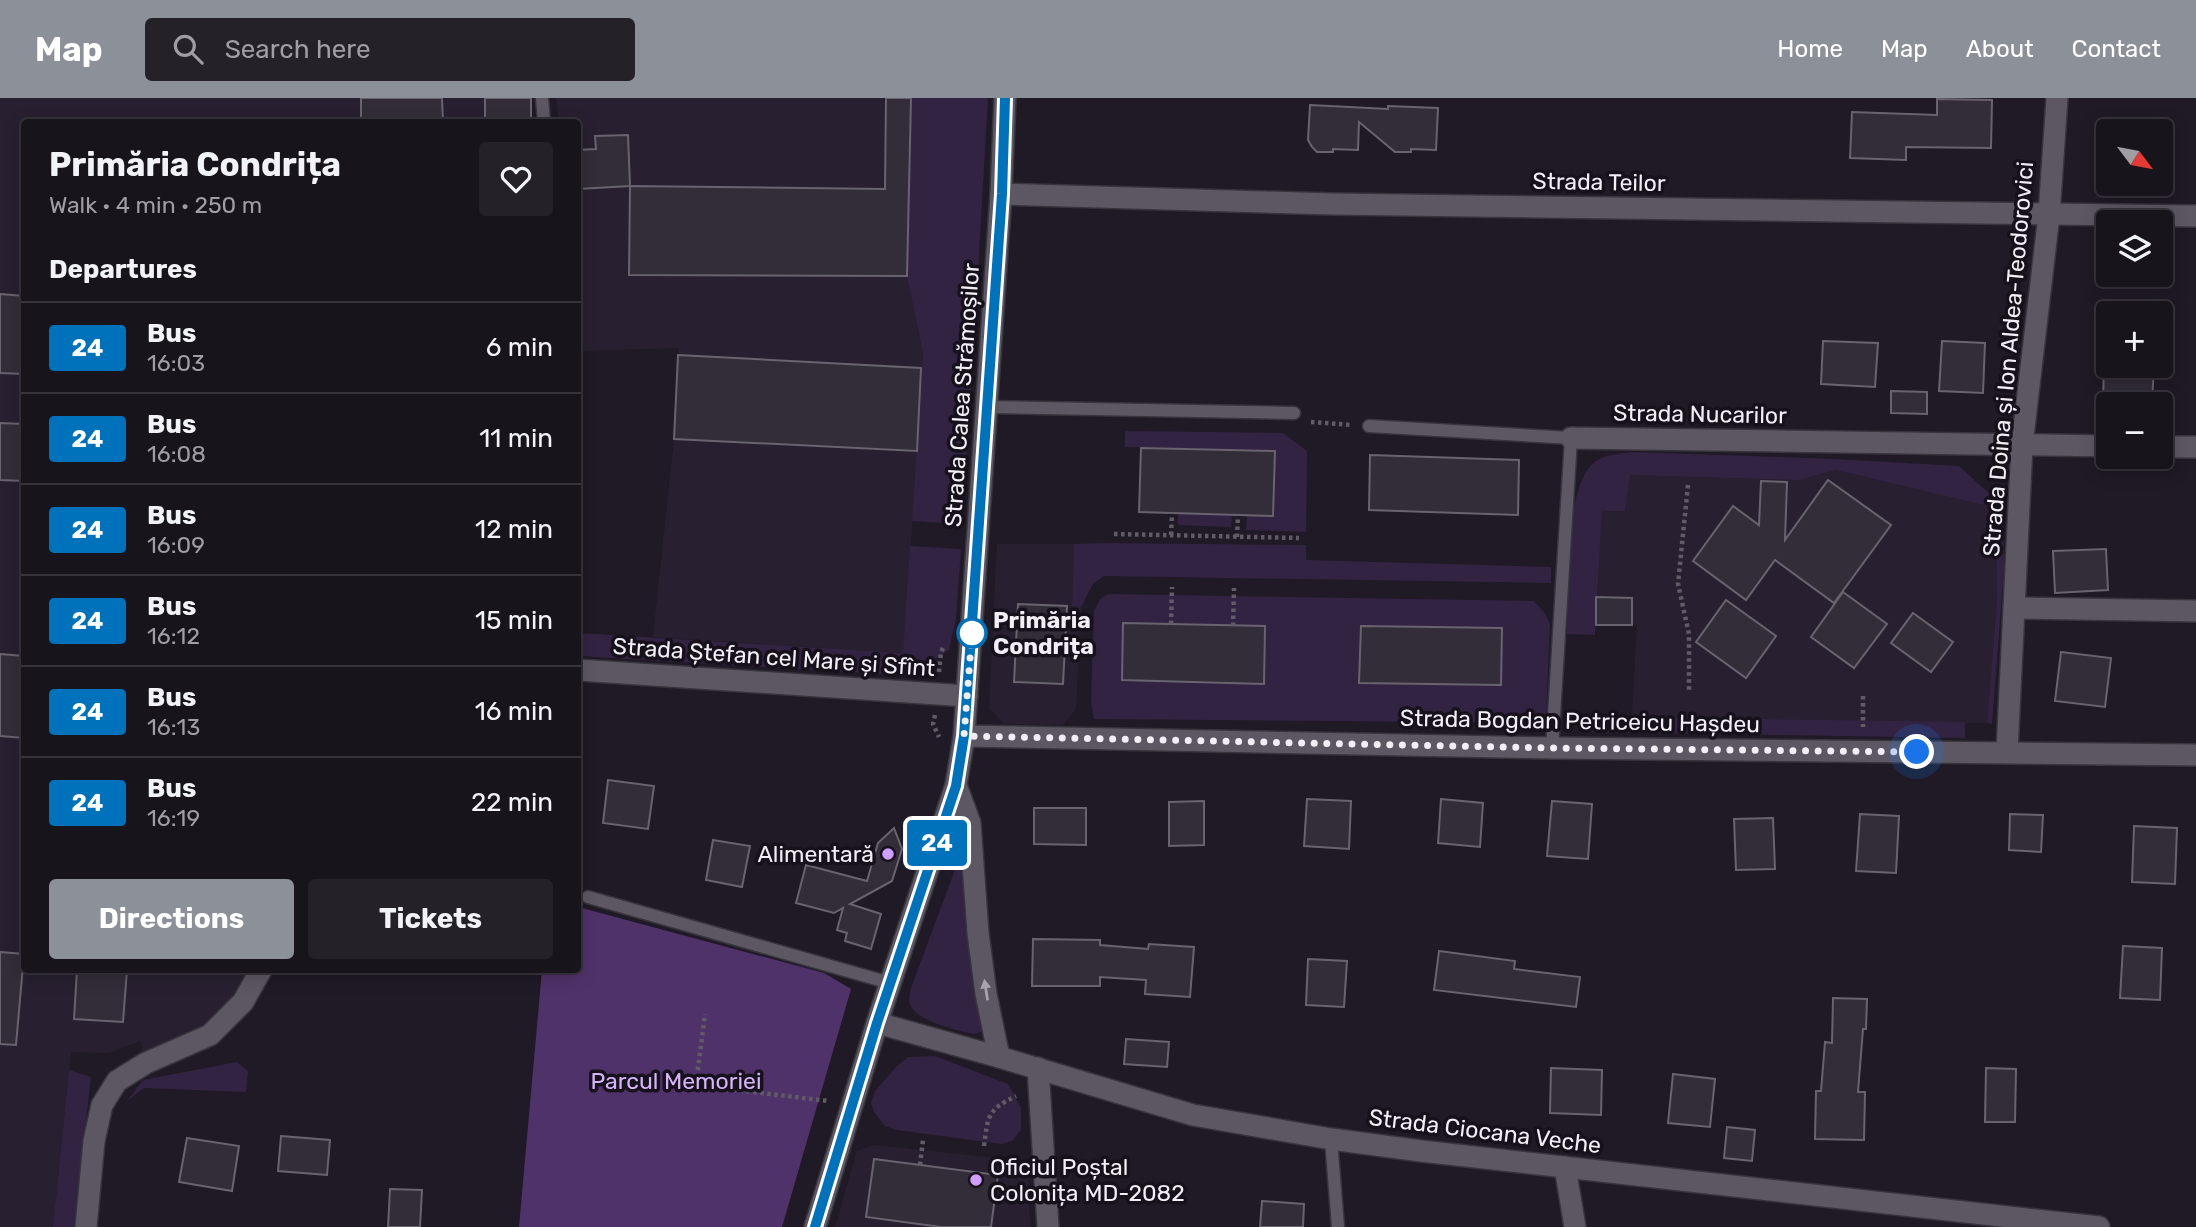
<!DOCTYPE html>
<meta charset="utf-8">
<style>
:root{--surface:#17141c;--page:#242129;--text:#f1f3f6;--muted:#9e9ea3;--line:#36333b;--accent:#8c9099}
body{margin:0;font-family:Rubik,sans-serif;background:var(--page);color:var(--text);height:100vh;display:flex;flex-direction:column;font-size:26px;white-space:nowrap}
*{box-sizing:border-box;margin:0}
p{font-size:23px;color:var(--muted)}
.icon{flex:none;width:38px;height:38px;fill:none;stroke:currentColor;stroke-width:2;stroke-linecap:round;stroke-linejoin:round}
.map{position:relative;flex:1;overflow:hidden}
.drawer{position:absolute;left:21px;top:21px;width:560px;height:854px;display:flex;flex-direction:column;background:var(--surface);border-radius:7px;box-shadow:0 4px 18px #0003,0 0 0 2px var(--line)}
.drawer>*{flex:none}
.badge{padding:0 14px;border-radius:5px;font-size:24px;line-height:46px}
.needle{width:46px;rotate:122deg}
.fabs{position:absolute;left:2096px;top:21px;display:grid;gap:14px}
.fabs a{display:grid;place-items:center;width:77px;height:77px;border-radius:7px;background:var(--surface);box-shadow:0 4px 18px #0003,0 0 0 2px var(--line);font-size:35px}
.you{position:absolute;width:35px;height:35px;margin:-18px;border:5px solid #fff;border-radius:50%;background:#1a73e8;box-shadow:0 0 0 10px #1a73e833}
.map>.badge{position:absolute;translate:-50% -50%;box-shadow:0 0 0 4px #fff}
h2{padding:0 28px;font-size:26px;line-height:63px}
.round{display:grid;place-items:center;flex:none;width:74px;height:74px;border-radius:7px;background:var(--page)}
.headline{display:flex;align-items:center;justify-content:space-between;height:119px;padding:0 28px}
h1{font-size:33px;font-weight:700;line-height:52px}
.primary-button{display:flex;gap:14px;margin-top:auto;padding:14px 28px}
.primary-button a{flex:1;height:80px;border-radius:7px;background:var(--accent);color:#fff;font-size:28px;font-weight:700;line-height:80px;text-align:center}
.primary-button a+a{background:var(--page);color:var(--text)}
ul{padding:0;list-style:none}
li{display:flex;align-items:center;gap:21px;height:91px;padding:0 28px;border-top:2px solid var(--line)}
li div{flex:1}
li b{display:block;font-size:26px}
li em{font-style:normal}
li .badge{min-width:77px;font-weight:700;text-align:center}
header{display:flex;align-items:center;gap:42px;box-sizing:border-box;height:98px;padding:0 35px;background:var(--accent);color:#fff}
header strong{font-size:33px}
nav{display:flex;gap:38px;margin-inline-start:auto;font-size:24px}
.search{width:490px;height:63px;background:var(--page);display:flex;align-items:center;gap:18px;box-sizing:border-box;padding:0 24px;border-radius:7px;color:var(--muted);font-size:26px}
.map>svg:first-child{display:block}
.built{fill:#282030}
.green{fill:#332342}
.forest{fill:#50326b}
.building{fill:#322d38;stroke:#696370;stroke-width:2}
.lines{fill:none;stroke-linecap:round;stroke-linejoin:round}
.service-casing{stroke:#37343c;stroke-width:15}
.minor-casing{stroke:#37343c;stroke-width:24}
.tertiary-casing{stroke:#37343c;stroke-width:24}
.path{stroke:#605b65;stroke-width:4.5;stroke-dasharray:3.5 3.5;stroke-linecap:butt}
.service{stroke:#5d5764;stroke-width:12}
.minor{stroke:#5d5764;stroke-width:21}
.tertiary{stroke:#5d5764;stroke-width:21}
.oneway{fill:#a7a2ac}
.line-casing{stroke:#fff;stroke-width:16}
.line{stroke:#0072bc;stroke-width:10}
.walk{stroke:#f1eef5;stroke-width:7;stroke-dasharray:0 12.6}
.stop-dot{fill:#fff;stroke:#0072bc;stroke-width:3.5}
.poi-dot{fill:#cf9dff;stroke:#16111b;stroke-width:2.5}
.labels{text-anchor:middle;stroke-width:7;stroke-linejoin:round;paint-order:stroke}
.street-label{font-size:23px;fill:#f1eef5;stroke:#16111b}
.stop-label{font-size:23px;font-weight:bold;fill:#f1eef5;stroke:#16111b;text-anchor:start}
.poi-label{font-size:23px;fill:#f1eef5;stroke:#16111b;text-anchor:end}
.park-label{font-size:23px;fill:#d7b4fa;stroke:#16111b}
</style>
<header>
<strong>Map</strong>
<div class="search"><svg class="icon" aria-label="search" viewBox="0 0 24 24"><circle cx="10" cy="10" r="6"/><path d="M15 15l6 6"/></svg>Search here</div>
<nav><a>Home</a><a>Map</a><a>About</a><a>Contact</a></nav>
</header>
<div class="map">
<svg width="2196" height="1129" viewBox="0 0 2196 1129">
<rect width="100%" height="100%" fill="#1f1a25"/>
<g class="built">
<polygon points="0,0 531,0 531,24 24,24 24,872 247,872 231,901 200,931 143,954 141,943 109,955 71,954 53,1129 0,1129"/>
<polygon points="556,0 911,0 907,178 923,255 904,555 653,539 674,341 679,250 578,253 578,24 559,24"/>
<polygon points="1836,372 1996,410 1997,502 1987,625 1632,619 1637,527 1596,527 1602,413 1630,377 1799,382"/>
<polygon points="997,446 1074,446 1072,507 1081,509 1076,611 1063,627 1005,626 989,611"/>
<polygon points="874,1047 1015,1062 1028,1073 1030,1129 835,1129 857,1053"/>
</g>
<g class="green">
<polygon points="911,0 988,0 975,227 961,426 912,423 923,255 907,178"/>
<polygon points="1125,333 1283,335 1307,353 1306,434 1246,432 1247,417 1274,353 1125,349"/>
<path d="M1631,354L1835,361L1959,368L2002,407L2004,470L1992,626L1987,625L1997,502L1996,410L1836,372L1799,382L1630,377L1625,413H1602L1595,537L1567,536C1569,495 1564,397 1591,367C1600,357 1618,356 1631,354Z"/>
<polygon points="1178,415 1232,417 1231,429 1178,427"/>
<polygon points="1107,445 1306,447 1306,462 1551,469 1551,485 1104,478 1093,486 1081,509 1072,508 1074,446"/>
<polygon points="910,448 961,451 956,521 949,552 927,567 902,577 578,558 578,535 903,555"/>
<polygon points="1108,496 1534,503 1544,514 1550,526 1546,621 1541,625 1094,621 1091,604 1094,513 1100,501"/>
<polygon points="1592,615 1632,619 1965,624 1965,640 1584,634 1577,630"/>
<path d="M963,750L983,930L981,934L974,936C959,933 915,923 910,906C908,901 910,895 911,890Z"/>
<polygon points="935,958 1008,986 1021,1010 1021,1032 1012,1043 1002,1046 896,1032 885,1028 874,1014 871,1005 875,993 897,968 908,959"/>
<polygon points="237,964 248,973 246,994 144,990 127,1003 143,982"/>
<polygon points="69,972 91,979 74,1129 53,1129"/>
</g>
<polygon class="forest" points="578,809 824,875 851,891 782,1129 519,1129 542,872 578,872"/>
<g class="building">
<polygon points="361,0 442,0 443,24 361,24"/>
<rect x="485" y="0" width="46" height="24"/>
<polygon points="886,0 911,0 907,178 629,177 630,88 885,91"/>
<polygon points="1937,1 1992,2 1991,50 1906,49 1906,62 1850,60 1852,14 1937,17"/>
<polygon points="1310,7 1388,11 1388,8 1438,10 1436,52 1411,51 1411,54 1395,54 1359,24 1358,52 1333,51 1333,54 1317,54 1312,49 1308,42"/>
<polygon points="628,37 630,88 578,91 578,52 596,51 595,38"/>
<polygon points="0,196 24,198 24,276 0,275"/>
<polygon points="1823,243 1878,245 1875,289 1821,286"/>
<polygon points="1942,243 1985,245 1983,295 1939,293"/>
<polygon points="678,257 921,270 917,353 674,341"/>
<polygon points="2104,268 2154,268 2152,304 2103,302"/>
<polygon points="1891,293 1927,294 1927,316 1891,315"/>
<polygon points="0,325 24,326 24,383 0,382"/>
<polygon points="1141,350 1275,353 1273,418 1139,414"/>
<polygon points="1370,357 1519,362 1518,417 1369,412"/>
<polygon points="1828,382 1891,427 1834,505 1775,462 1746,502 1693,463 1733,408 1759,427 1761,383 1787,384 1785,442"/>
<polygon points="2106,451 2108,492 2055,495 2053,453"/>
<polygon points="1843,494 1887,526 1854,570 1811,539"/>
<polygon points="1596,499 1632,500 1632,527 1596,527"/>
<polygon points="1726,502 1776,538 1746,580 1696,544"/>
<polygon points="1018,506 1067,508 1063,586 1014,584"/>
<polygon points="1913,515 1953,544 1931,574 1891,545"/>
<polygon points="1123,525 1265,528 1264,586 1122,582"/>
<polygon points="1361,528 1502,530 1501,587 1359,585"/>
<polygon points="2061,554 2111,560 2105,609 2055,603"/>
<polygon points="0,556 24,558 24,640 0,638"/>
<polygon points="608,682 654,688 648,731 603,725"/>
<polygon points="1307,701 1351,703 1349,751 1304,748"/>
<polygon points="1441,701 1483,705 1480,749 1438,745"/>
<polygon points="1204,703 1204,747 1169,748 1169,704"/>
<polygon points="1552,703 1592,706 1588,761 1547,758"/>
<polygon points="1034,710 1086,710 1086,747 1034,746"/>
<polygon points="1860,716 1899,718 1896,775 1856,773"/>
<polygon points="2010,716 2043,717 2041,754 2009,752"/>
<polygon points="1773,720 1775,771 1736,772 1734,721"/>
<polygon points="2134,728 2177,730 2175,786 2132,784"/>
<polygon points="894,730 902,751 892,783 850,806 881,816 871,851 845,843 847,835 837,832 843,810 834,815 796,805 806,767 867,783 878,745"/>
<polygon points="713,742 750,748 742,789 706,782"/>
<polygon points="1033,841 1100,842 1100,847 1148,851 1149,846 1194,849 1190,899 1145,896 1146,882 1100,879 1100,888 1032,888"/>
<polygon points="2123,848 2162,850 2160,902 2120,900"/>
<polygon points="1439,853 1515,863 1514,871 1580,879 1576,909 1434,892"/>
<polygon points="0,854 24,856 16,947 0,946"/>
<polygon points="1308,861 1347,863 1344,909 1306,907"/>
<polygon points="77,872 127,872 123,924 74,921"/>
<polygon points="1833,900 1867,901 1866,931 1863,931 1858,994 1865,994 1864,1042 1815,1041 1816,993 1821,993 1825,944 1832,945"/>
<polygon points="1126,941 1169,944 1167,969 1124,966"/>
<polygon points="1551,970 1602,972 1601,1017 1550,1015"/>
<polygon points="1986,970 2016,971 2015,1024 1985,1024"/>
<polygon points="1673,976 1715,981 1710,1029 1668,1025"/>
<polygon points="1727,1029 1755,1032 1752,1063 1724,1060"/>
<polygon points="281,1038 330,1042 327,1077 278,1073"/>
<polygon points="187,1040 239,1048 232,1093 179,1084"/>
<polygon points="874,1061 998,1077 991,1129 941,1129 866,1119"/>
<polygon points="390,1091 422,1092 420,1129 388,1129"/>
<polygon points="1262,1103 1304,1106 1303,1129 1260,1129"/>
</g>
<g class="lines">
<g class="service-casing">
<g id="service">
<polyline points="542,0 544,24"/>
<polyline points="987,309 1294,315"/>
<polyline points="1369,328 1571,340 1552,650"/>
<polyline points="588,799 890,885"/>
<polyline points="1331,1041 1338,1129"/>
</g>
</g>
<g class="minor-casing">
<g id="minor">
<polyline points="1001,96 1332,106 2196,118"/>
<polyline points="1571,340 2109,348"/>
<polyline points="2161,349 2196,349"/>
<polyline points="2014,510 2196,513"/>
<polyline points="578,572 967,598"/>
<polyline points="964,638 1552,650 2196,657"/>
<polyline points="2007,654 2022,347 2049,117 2057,0"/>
<polyline points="956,687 970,725 978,835 986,896 999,959"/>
<polyline points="877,925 999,959 1193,1017 1331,1041 1421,1053 2099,1129"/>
<polyline points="1038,970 1048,1129"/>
<polyline points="1565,1069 1575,1129"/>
<polyline points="86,1129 94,1043 102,1007 117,983 146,965 210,937 243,904 261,872"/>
</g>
</g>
<g class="tertiary-casing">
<polyline id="tertiary" points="815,1129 877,925 956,687 964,638 1001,96 1005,0"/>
</g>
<g class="path">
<polyline points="1311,324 1351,327"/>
<polyline points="1688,387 1678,486 1689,536 1689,593"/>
<polyline points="1114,436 1299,440"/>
<polyline points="1171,437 1172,415"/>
<polyline points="1237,439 1238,417"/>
<polyline points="1171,526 1172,489"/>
<polyline points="1233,528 1234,490"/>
<polyline points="939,574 941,554 944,548"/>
<polyline points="1863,598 1863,629"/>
<polyline points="935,617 933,626 939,639"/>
<polyline points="670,984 828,1003"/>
<polyline points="696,986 705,916"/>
<path d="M984,1048C988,1018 987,1012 1016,998"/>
<polyline points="920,1067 923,1042"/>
</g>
<use href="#service" class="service"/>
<use href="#minor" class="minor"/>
<use href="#tertiary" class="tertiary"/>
</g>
<defs><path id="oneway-solid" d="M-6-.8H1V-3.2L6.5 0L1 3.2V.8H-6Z" transform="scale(1.75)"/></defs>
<use class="oneway" href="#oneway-solid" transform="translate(986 892) rotate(-99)"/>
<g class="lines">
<g class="line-casing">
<polyline id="line" points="815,1129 877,925 956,688 964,638 1002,96 1005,0"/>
</g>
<use href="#line" class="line"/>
<polyline class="walk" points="972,535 964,638 1552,650 1917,654"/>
</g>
<circle class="stop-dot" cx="972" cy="535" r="14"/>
<g class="poi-dot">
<circle cx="888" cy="756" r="7"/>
<circle cx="976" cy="1082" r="7"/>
</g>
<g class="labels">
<g class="street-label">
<text transform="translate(1599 84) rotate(1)" y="8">Strada Teilor</text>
<text transform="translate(2008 261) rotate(-85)" y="8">Strada Doina și Ion Aldea-Teodorovici</text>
<text transform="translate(962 297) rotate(-86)" y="8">Strada Calea Strămoșilor</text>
<text transform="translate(1700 316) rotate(1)" y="8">Strada Nucarilor</text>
<text transform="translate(774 559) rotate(4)" y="8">Strada Ștefan cel Mare și Sfînt</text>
<text transform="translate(1580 623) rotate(1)" y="8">Strada Bogdan Petriceicu Hașdeu</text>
<text transform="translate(1485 1033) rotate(7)" y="8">Strada Ciocana Veche</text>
</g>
<g class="stop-label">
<text x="993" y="530">Primăria<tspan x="993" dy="26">Condrița</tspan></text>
</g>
<g class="poi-label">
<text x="874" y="764">Alimentară</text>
<text x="990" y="1077" text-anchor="start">Oficiul Poștal<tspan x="990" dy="26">Colonița MD-2082</tspan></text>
</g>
<g class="park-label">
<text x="676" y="991">Parcul Memoriei</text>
</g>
</g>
</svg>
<div class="fabs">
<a><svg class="needle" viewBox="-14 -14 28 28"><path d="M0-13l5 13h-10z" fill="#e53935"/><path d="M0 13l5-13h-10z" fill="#9e9ea3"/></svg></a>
<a><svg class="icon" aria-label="layers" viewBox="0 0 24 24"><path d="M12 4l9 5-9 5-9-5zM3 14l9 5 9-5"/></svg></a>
<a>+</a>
<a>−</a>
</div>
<div class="you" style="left:1917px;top:654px"></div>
<b class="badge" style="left:937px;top:745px;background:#0072bc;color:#fff">24</b>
<section class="drawer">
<div class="headline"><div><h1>Primăria Condrița</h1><p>Walk · 4 min · 250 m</p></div><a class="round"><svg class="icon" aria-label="heart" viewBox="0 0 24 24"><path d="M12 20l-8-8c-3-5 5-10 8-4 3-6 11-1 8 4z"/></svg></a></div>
<h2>Departures</h2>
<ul>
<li><span class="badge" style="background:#0072bc;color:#fff">24</span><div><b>Bus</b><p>16:03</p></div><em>6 min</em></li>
<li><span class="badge" style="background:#0072bc;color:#fff">24</span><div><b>Bus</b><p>16:08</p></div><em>11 min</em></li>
<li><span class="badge" style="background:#0072bc;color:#fff">24</span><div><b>Bus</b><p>16:09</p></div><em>12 min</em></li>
<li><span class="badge" style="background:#0072bc;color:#fff">24</span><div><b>Bus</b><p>16:12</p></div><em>15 min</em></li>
<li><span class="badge" style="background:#0072bc;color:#fff">24</span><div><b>Bus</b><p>16:13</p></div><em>16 min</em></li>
<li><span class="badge" style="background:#0072bc;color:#fff">24</span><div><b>Bus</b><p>16:19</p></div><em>22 min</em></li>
</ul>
<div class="primary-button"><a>Directions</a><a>Tickets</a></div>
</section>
</div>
